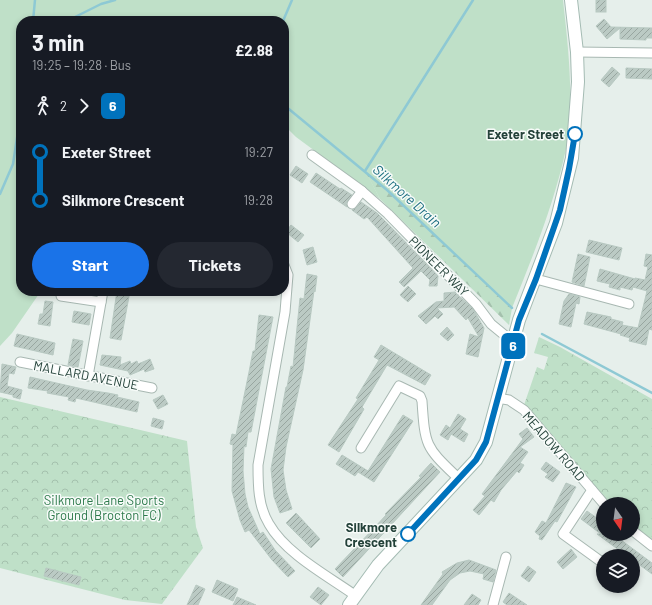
<!DOCTYPE html>
<meta charset="utf-8">
<style>
:root{--surface:#171b24;--page:#242831;--text:#f1f3f6;--muted:#9ea1a6;--accent:#1a73e8}
body{margin:0;font-family:Barlow,sans-serif;background:var(--page);color:var(--text);height:100vh;display:flex;flex-direction:column;font-size:15px;white-space:nowrap}
*{box-sizing:border-box;margin:0}
p{font-size:13px;color:var(--muted)}
.icon{flex:none;width:22px;height:22px;fill:none;stroke:currentColor;stroke-width:2;stroke-linecap:round;stroke-linejoin:round}
.map{position:relative;flex:1;overflow:hidden}
.details{position:absolute;left:16px;top:16px;width:273px;height:280px;display:flex;flex-direction:column;background:var(--surface);border-radius:16px;box-shadow:0 2px 6px #0003}
.details>*{flex:none}
.badge{padding:0 8px;border-radius:6px;font-size:14px;line-height:26px}
.needle{width:26px;rotate:166deg}
.controls{position:absolute;left:596px;top:497px;display:grid;gap:8px}
.controls a{display:grid;place-items:center;width:44px;height:44px;border-radius:50%;background:var(--surface);box-shadow:0 2px 6px #0003;font-size:20px}
.map>.badge{position:absolute;translate:-50% -50%;box-shadow:0 0 0 2px #fff}
.legs{display:flex;align-items:center;gap:6px;height:44px;padding:0 16px;font-size:13px}
.legs p{margin-inline-start:auto}
.head{display:flex;align-items:center;justify-content:space-between;height:68px;padding:0 16px}
h1{font-size:22px;font-weight:700;line-height:30px}
.cta{display:flex;gap:8px;margin-top:auto;padding:8px 16px}
.cta a{flex:1;height:46px;border-radius:24px;background:var(--accent);color:#fff;font-size:16px;font-weight:700;line-height:46px;text-align:center}
.cta a+a{background:var(--page);color:var(--text)}
ul{padding:0 16px;list-style:none}
li{display:flex;align-items:center;gap:14px;height:48px;font-size:15px}
li i{display:grid;place-items:center;width:6px;height:100%;margin:0 5px;background:currentColor}
li i::after{content:'';width:10px;height:10px;margin:-5px;border:3px solid;border-radius:50%;background:var(--surface)}
li p{margin-inline-start:auto}
li:first-child i{background:linear-gradient(#0000 50%,currentColor 0)}
li:last-child i{background:linear-gradient(currentColor 50%,#0000 0)}
.map>svg:first-child{display:block}
.grass{fill:#bfe0c8}
.forest{fill:url(#forest-firs)}
.park{fill:url(#park-crowns)}
.lines{fill:none;stroke-linecap:round;stroke-linejoin:round}
.stream{stroke:#8ec9d4;stroke-width:2.5}
.building{fill:url(#building-hatch);stroke:#b8c9c2}
.street-casing{stroke:#a8b8b2;stroke-width:11}
.secondary-casing{stroke:#a4bbb3;stroke-width:14}
.street{stroke:#fff;stroke-width:9}
.secondary{stroke:#fff;stroke-width:12}
.line-1-casing{stroke:#fff;stroke-width:9}
.line-1{stroke:#0072bc;stroke-width:6}
.stop-1-dot{fill:#fff;stroke:#0072bc;stroke-width:2}
.labels{text-anchor:middle;stroke-width:3;stroke-linejoin:round;paint-order:stroke}
.stop-label{font-size:13px;font-weight:bold;fill:#24423a;stroke:#f7fbf9;text-anchor:end}
.street-label{font-size:13px;fill:#24423a;stroke:#f7fbf9}
.park-label{font-size:13px;fill:#2d7a4b;stroke:#f7fbf9}
.water-label{font-size:14px;font-style:italic;fill:#1c6f80;stroke:#f7fbf9}
</style>
<div class="map">
<svg width="652" height="605" viewBox="0 0 652 605">
<defs>
<pattern id="forest-firs" width="22" height="20" patternUnits="userSpaceOnUse"><rect width="22" height="20" fill="#bfe0c8"/><path d="M5 1l3.5 6h-7zM16 11l3.5 6h-7z" fill="#a4c1ad"/></pattern>
<pattern id="park-crowns" width="20" height="18" patternUnits="userSpaceOnUse"><rect width="20" height="18" fill="#bfe0c8"/><path d="M2 6a3 3 0 1 1 6 0M12 15a3 3 0 1 1 6 0" fill="none" stroke="#a4c1ad"/></pattern>
<pattern id="building-hatch" width="6" height="6" patternUnits="userSpaceOnUse"><rect width="6" height="6" fill="#bbcac4"/><path d="M-1 1l2-2M0 6l6-6M5 7l2-2" fill="none" stroke="#98a6a0"/></pattern>
</defs>
<rect width="100%" height="100%" fill="#e6efeb"/>
<path class="grass" d="M0,0H563C568,45 575,104 566,149C554,204 533,256 512,308L366,172L380,199L296,137L284,125V21H21V291H41L12,333L0,346Z"/>
<polygon class="forest" points="365,171 512,308 509,325 380,199"/>
<g class="park">
<polygon points="539,337 560,347 652,399 652,541 633,526 633,504 609,504 524,405 537,367 544,370 548,357 534,353"/>
<polygon points="0,397 187,441 196,527 203,548 162,604 125,600 0,568"/>
</g>
<g class="lines">
<g class="stream">
<polyline points="33,21 35,0"/>
<polyline points="67,21 101,4 115,0"/>
<polyline points="283,21 292,0"/>
<polyline points="284,105 387,190 512,308"/>
<polyline points="365,171 473,0"/>
<polyline points="0,194 13,164 21,112"/>
<polyline points="542,334 652,393"/>
</g>
</g>
<g class="building">
<rect x="596" y="0" width="10" height="12"/>
<polygon points="604,19 611,27 652,28 652,38 646,38 646,40 620,39 620,28 607,39 596,26"/>
<polygon points="612,67 620,74 609,87 601,80"/>
<polygon points="626,68 652,69 652,79 626,78"/>
<polygon points="296,166 308,174 302,183 290,175"/>
<polygon points="316,173 340,189 341,188 352,195 346,203 347,207 310,182"/>
<polygon points="361,202 377,213 428,265 438,276 437,286 429,286 430,280 421,271 404,287 399,282 413,268 367,217 364,219 352,210 356,208"/>
<polygon points="291,225 304,235 298,242 286,232"/>
<polygon points="589,240 622,248 619,260 586,252"/>
<polygon points="313,247 317,262 307,265 303,250"/>
<polygon points="578,254 590,257 584,286 572,282"/>
<polygon points="646,254 652,255 652,330 649,329 646,345 629,341 630,338 620,335 621,334 584,324 587,312 611,317 611,319 623,322 622,325 638,328 647,291 633,287 632,290 620,287 620,290 609,287 610,284 597,281 600,269 635,279 635,278 645,280 648,267 644,266"/>
<polygon points="307,274 317,276 315,292 314,291 303,370 286,447 283,470 286,490 292,509 280,513 274,497 271,469 286,387 287,387 291,366 293,367 300,298 304,299"/>
<polygon points="408,286 416,294 408,302 400,295"/>
<polygon points="117,291 130,291 121,340 110,338"/>
<polygon points="455,292 473,309 484,328 478,357 466,354 470,334 479,337 468,318 466,320 454,307 437,308 443,314 438,319 435,316 426,324 418,316 436,302 444,301 444,293"/>
<polygon points="569,294 580,297 579,304 576,303 571,327 559,324 564,301"/>
<polygon points="45,301 53,302 50,326 38,324 40,314 43,314"/>
<polygon points="74,311 91,314 89,325 72,322"/>
<polygon points="259,315 273,317 251,432 248,432 246,447 244,446 243,471 245,494 248,507 260,534 263,532 275,550 295,571 288,577 272,560 249,530 245,532 240,520 232,491 233,445 230,444 232,434 236,435 249,372 253,351 255,351"/>
<polygon points="447,327 454,335 448,341 440,334"/>
<polygon points="17,334 55,343 53,355 14,346"/>
<polygon points="73,339 83,341 78,367 68,365"/>
<polygon points="381,345 431,375 425,385 387,365 362,407 364,409 339,452 328,445 358,399 356,398 379,360 374,357"/>
<polygon points="102,355 121,357 120,365 130,361 131,364 137,361 138,364 150,359 154,369 145,372 144,369 130,375 128,371 100,365"/>
<polygon points="2,364 16,367 14,374 9,373 7,386 22,390 20,399 13,397 13,395 0,392"/>
<polygon points="30,377 87,390 108,393 118,395 117,397 139,402 137,412 76,398 75,402 68,400 69,397 47,393 48,391 28,388"/>
<polygon points="163,395 168,404 158,409 153,400"/>
<polygon points="458,414 466,419 460,429 468,434 464,442 451,434 448,440 440,435 446,425 450,428"/>
<polygon points="403,415 413,421 374,482 358,472 355,476 336,464 342,455 368,471"/>
<polygon points="153,418 164,421 162,429 151,426"/>
<polygon points="527,428 534,437 520,447 528,452 520,463 524,465 519,473 517,471 501,490 494,502 491,500 479,515 473,510 485,496 482,494 523,439 519,434"/>
<polygon points="546,462 560,472 553,482 545,477 548,474 541,469"/>
<polygon points="431,463 440,472 343,577 335,569 375,527 386,515 385,514 421,477 419,476"/>
<polygon points="566,483 576,487 557,522 555,521 542,540 539,539 540,536 535,532 542,521 546,523"/>
<polygon points="587,511 601,521 598,524 603,527 603,534 613,534 652,563 652,574 633,560 633,556 627,556 597,534 601,534 581,519"/>
<polygon points="296,513 320,539 311,548 286,523"/>
<polygon points="571,549 577,557 563,569 557,562"/>
<polygon points="469,560 496,570 493,582 483,579 484,574 470,571 460,573 450,580 432,605 421,605 443,574 442,572 457,563"/>
<polygon points="528,566 536,572 529,582 521,576"/>
<polygon points="46,568 81,577 79,585 44,576"/>
<polygon points="217,580 238,589 233,601 212,592"/>
<polygon points="196,585 205,589 198,605 187,605"/>
<polygon points="318,587 329,595 321,605 310,597"/>
<polygon points="509,593 527,605 507,605 503,602"/>
<polygon points="472,594 481,600 478,605 464,605"/>
<polygon points="237,597 256,605 233,605"/>
</g>
<g class="lines">
<g class="street-casing">
<g id="street">
<polyline points="577,52 652,53"/>
<polyline points="312,155 362,191 388,214 476,304 491,324 514,343"/>
<polyline points="352,204 362,191"/>
<path d="M284,265L288,275L285,312L258,465C258,485 258,506 269,524C286,554 328,576 356,596"/>
<polyline points="536,279 629,304"/>
<polyline points="61,296 101,302"/>
<polyline points="20,362 152,388"/>
<polyline points="88,376 103,291"/>
<polyline points="497,398 509,400 524,410 604,504"/>
<path d="M361,448L399,386L420,396L422,401C425,448 426,447 459,479"/>
<polyline points="592,490 563,534 603,563"/>
<polyline points="633,531 652,546"/>
<polyline points="493,605 506,557"/>
</g>
</g>
<g class="secondary-casing">
<polyline id="secondary" points="349,605 378,565 476,460 486,442 519,320 556,223 572,158 578,82 577,52 571,0"/>
</g>
<use href="#street" class="street"/>
<use href="#secondary" class="secondary"/>
</g>
<g class="lines">
<g class="line-1-casing">
<polyline id="line-1" points="408,534 476,460 486,442 519,320 536,279 560,210 569,169 575,134"/>
</g>
<use href="#line-1" class="line-1"/>
</g>
<g class="stop-1-dot">
<circle cx="575" cy="134" r="7"/>
<circle cx="408" cy="534" r="7"/>
</g>
<g class="labels">
<g class="stop-label">
<text x="564" y="139">Exeter Street</text>
<text x="397" y="532">Silkmore<tspan x="397" dy="15">Crescent</tspan></text>
</g>
<g class="street-label">
<text transform="translate(439 266) rotate(45)" y="5">PIONEER WAY</text>
<text transform="translate(86 375) rotate(11)" y="5">MALLARD AVENUE</text>
<text transform="translate(554 446) rotate(49)" y="5">MEADOW ROAD</text>
</g>
<g class="park-label">
<text x="104" y="505">Silkmore Lane Sports<tspan x="104" dy="15">Ground (Brocton FC)</tspan></text>
</g>
<g class="water-label">
<text transform="translate(407 196) rotate(42)" y="5">Silkmore Drain</text>
</g>
</g>
</svg>
<div class="controls">
<a><svg class="needle" viewBox="-14 -14 28 28"><path d="M0-13l5 13h-10z" fill="#e53935"/><path d="M0 13l5-13h-10z" fill="#9ea1a6"/></svg></a>
<a><svg class="icon" aria-label="layers" viewBox="0 0 24 24"><path d="M12 4l9 5-9 5-9-5zM3 14l9 5 9-5"/></svg></a>
</div>
<b class="badge" style="left:513px;top:346px;background:#0072bc;color:#fff">6</b>
<section class="details">
<div class="head"><div><h1>3 min</h1><p>19:25 – 19:28 · Bus</p></div><b>£2.88</b></div>
<div class="legs"><svg class="icon" aria-label="walk" viewBox="0 0 24 24"><circle cx="13" cy="4" r="2"/><path d="M13 8l-2 6 4 7M11 14l-3 7M7 12l3-4h3l4 4"/></svg>2<svg class="icon" aria-label="forward" viewBox="0 0 24 24"><path d="M9 5l7 7-7 7"/></svg><b class="badge" style="background:#0072bc;color:#fff">6</b></div>
<ul>
<li><i style="color:#0072bc"></i><b>Exeter Street</b><p>19:27</p></li>
<li><i style="color:#0072bc"></i><b>Silkmore Crescent</b><p>19:28</p></li>
</ul>
<div class="cta"><a>Start</a><a>Tickets</a></div>
</section>
</div>
